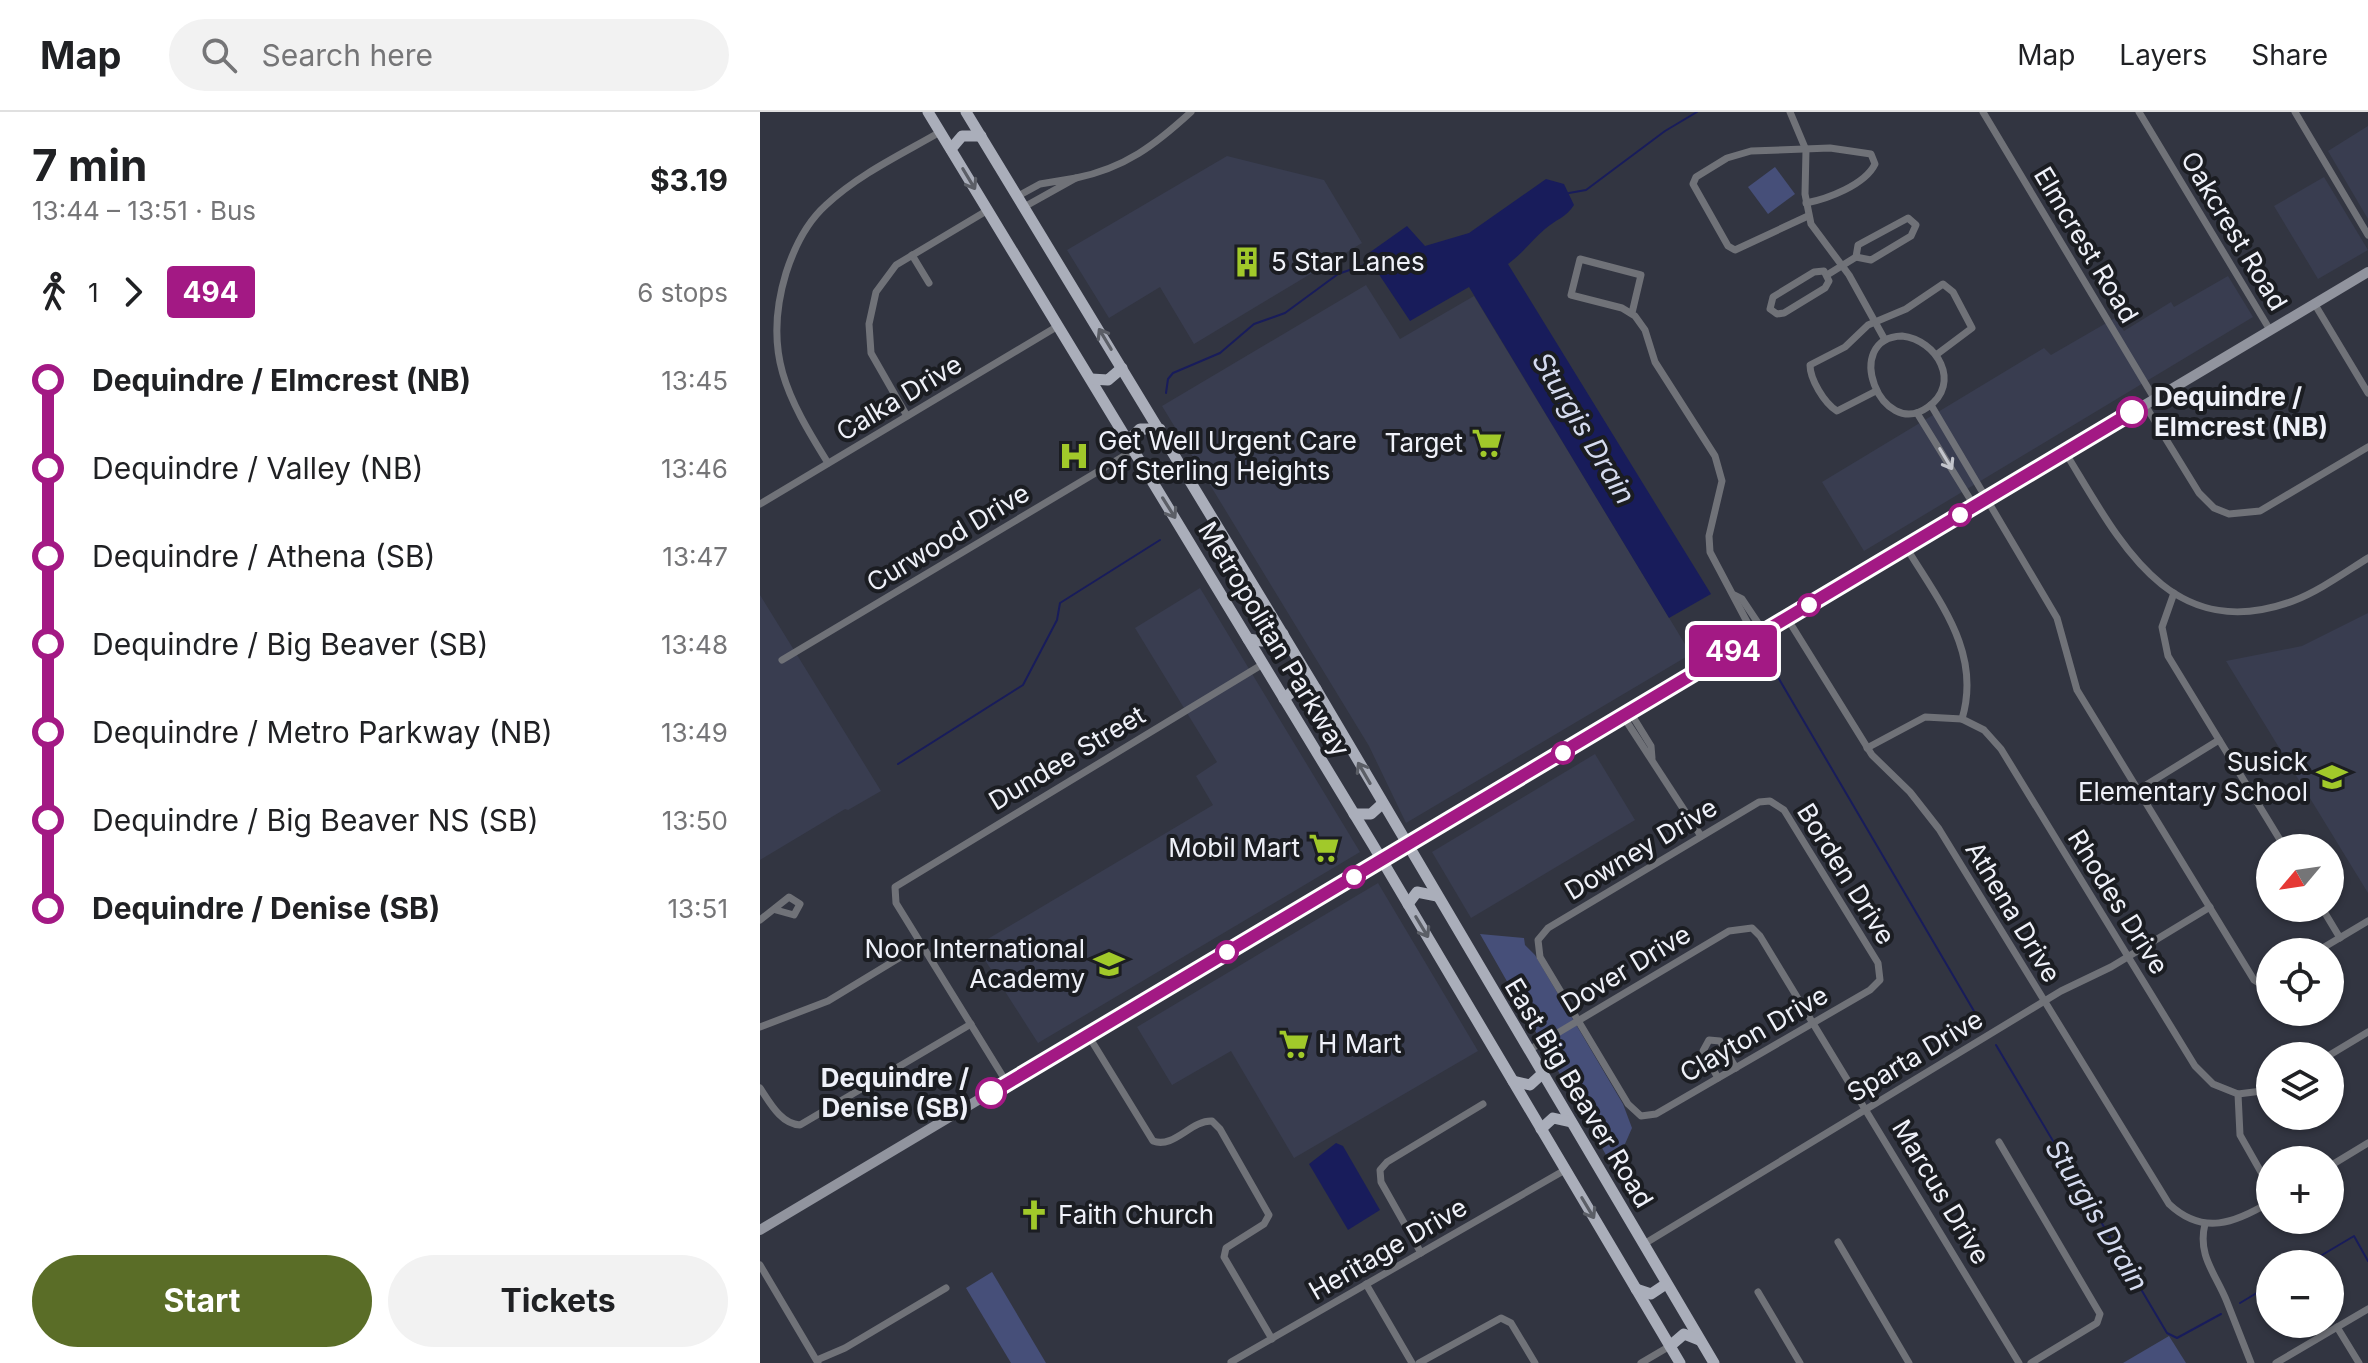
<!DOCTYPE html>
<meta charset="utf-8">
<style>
:root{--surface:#fff;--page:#f2f2f2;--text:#202124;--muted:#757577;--line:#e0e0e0;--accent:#5a6d27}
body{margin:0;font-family:Inter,sans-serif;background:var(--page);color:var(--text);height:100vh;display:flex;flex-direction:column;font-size:30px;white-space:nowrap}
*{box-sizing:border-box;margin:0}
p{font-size:26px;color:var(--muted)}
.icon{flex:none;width:44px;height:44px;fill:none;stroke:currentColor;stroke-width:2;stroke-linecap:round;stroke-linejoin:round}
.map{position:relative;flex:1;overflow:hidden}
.sheet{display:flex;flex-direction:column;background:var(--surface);width:760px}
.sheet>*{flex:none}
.badge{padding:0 16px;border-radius:6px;font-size:28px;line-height:52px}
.needle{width:52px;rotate:241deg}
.buttons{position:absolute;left:1496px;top:722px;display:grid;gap:16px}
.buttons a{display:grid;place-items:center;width:88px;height:88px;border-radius:50%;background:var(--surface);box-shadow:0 2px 6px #0004;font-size:40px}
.map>.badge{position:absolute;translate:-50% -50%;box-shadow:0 0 0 4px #fff}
.legs{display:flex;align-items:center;gap:12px;height:88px;padding:0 32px;font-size:26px}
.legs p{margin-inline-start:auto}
.head{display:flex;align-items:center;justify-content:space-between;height:136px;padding:0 32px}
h1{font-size:44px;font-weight:700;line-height:60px}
.primary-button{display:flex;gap:16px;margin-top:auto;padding:16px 32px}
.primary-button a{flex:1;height:92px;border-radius:48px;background:var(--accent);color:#fff;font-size:32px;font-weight:700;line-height:92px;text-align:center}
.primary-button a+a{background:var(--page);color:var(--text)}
ul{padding:0 32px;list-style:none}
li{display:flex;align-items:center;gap:28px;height:88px;font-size:30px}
li i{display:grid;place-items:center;width:12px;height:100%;margin:0 10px;background:currentColor}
li i::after{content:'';width:20px;height:20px;margin:-10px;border:6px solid;border-radius:50%;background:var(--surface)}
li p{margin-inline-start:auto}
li:first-child i{background:linear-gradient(#0000 50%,currentColor 0)}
li:last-child i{background:linear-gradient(currentColor 50%,#0000 0)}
header{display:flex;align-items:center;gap:48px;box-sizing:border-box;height:112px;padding:0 40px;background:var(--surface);border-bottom:2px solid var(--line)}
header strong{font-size:38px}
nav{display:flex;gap:44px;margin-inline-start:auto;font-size:28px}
.search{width:560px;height:72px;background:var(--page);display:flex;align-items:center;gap:20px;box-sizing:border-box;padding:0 28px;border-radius:44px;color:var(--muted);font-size:30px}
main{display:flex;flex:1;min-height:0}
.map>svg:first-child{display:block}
.built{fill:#393d50}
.green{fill:#464f79}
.water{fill:#181c5b}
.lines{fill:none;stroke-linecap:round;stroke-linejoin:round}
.stream{stroke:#181c5b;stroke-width:2}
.minor{stroke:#707278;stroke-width:7}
.secondary{stroke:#91949e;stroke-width:10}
.primary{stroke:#aaaeba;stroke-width:11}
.oneway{stroke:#5b5e66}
.oneway2{stroke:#c3c5cc}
.line-1-casing{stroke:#fff;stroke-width:18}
.line-1{stroke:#a31984;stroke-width:12}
.stop-1-dot{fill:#fff;stroke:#a31984;stroke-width:4}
.labels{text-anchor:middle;stroke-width:8;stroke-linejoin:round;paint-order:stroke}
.street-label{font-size:26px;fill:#eff1f9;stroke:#1b1d22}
.poi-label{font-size:26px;fill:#eff1f9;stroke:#1b1d22;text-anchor:start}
.stop-label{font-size:26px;font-weight:bold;fill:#eff1f9;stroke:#1b1d22;text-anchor:start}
.water-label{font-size:28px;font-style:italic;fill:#d5dbef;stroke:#1b1d22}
</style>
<header>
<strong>Map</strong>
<div class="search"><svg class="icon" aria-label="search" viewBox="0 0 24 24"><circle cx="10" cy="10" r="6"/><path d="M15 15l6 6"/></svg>Search here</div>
<nav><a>Map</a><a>Layers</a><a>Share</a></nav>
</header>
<main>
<section class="sheet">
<div class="head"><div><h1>7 min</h1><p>13:44 – 13:51 · Bus</p></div><b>$3.19</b></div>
<div class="legs"><svg class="icon" aria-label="walk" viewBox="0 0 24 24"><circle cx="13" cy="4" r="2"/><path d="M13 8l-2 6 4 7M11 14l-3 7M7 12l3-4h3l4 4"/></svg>1<svg class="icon" aria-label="forward" viewBox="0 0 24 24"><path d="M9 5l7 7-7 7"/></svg><b class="badge" style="background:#a31984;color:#fff">494</b><p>6 stops</p></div>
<ul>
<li><i style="color:#a31984"></i><b>Dequindre / Elmcrest (NB)</b><p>13:45</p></li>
<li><i style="color:#a31984"></i><span>Dequindre / Valley (NB)</span><p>13:46</p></li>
<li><i style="color:#a31984"></i><span>Dequindre / Athena (SB)</span><p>13:47</p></li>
<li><i style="color:#a31984"></i><span>Dequindre / Big Beaver (SB)</span><p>13:48</p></li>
<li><i style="color:#a31984"></i><span>Dequindre / Metro Parkway (NB)</span><p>13:49</p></li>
<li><i style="color:#a31984"></i><span>Dequindre / Big Beaver NS (SB)</span><p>13:50</p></li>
<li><i style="color:#a31984"></i><b>Dequindre / Denise (SB)</b><p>13:51</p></li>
</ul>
<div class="primary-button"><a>Start</a><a>Tickets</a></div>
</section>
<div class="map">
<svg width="1608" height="1251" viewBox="0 0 1608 1251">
<rect width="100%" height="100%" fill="#323541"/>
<g class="built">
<polygon points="1608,14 1608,107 1568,39"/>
<polygon points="467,44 564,68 602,131 434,232 400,175 349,206 307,138"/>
<polygon points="1564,65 1608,138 1558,167 1514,94"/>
<polygon points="1468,164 1493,205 1104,439 1062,370 1284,236 1291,243 1355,206 1364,219 1411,190 1414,195"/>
<polygon points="606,173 640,227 714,184 931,542 646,711 609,634 402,294"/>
<polygon points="440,476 600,740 278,931 216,834 453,693 436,664 457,650 375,516"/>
<polygon points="0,483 121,679 88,698 85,697 0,748"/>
<polygon points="1608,501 1608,781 1466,549 1542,534"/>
<polygon points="835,642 875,708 711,806 672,740"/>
<polygon points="618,771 718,939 534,1046 471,939 412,973 377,915"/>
</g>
<g class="green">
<polygon points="1015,55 1035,82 1008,102 988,75"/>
<polygon points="720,822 764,826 765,833 775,843 863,992 872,1016 854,1057"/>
<polygon points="232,1160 286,1251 251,1251 206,1176"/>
<polygon points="1409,1224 1426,1251 1363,1251"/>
</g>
<g class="water">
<path d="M786,67L804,72L814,93C807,105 795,108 785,117C771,129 763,141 748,152L951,482L909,506L709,175L650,209L606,143L647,114L665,134L709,121Z"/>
<polygon points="576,1031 583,1034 620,1098 588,1118 549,1052"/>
</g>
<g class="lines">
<g class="stream">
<polyline points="809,81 826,78 905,19 937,0"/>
<polyline points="406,281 408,267 413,261 460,241 494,212 525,201 578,162 610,151"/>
<polyline points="1012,555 1221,911"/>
<polyline points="138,652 263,573 297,508 300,491 400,428"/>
<polyline points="1236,933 1407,1221 1417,1226 1461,1202"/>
<polyline points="1547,1152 1594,1124 1608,1149"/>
<polyline points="1480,1191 1510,1173"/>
</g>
<g class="minor">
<polyline points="1030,0 1046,38 1045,82 1051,112 1089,163 1125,228"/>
<polyline points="1223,0 1394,286"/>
<polyline points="1379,0 1510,218"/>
<polyline points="1535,0 1608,123"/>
<path d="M316,66C365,56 395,33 431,0"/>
<polyline points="258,84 280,72 316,66 264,95"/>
<path d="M1046,91C1067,87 1105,73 1115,52L1111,42L1070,36L991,39L967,46L936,65L933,72L968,134L975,138L1048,104"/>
<polygon points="1148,106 1156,113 1151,124 1111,148 1096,145 1098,133"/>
<polyline points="152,143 169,171"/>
<polygon points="1064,159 1069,169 1065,176 1024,201 1017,202 1010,197 1013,185 1054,160"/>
<polyline points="1067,163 1096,145"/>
<polyline points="1554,191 1608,281"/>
<polyline points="872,201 881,163 820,147 811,183 862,196 875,204 885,218 895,250 955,344 962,369 949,424 950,440 995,525"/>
<path d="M1142,224C1177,228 1202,271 1168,295C1121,329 1081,226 1142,224Z"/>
<path d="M1116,279L1077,299C1064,291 1050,267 1050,253L1085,235L1108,213L1146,197L1183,172L1193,180L1212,216L1176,243"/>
<polyline points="1171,293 1297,506 1317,578 1494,868 1499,871 1510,868"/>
<polyline points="1385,293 1439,381 1454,396 1469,402 1500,399 1608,335"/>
<polyline points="1157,301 1215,395"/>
<polyline points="147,304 111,241 109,212 116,180 136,153 228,98"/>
<path d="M1305,340C1358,426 1408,535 1533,489C1559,479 1584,461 1608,446"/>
<path d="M68,351C27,285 2,240 26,161C34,136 46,111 66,93C99,62 142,42 180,20"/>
<polyline points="0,392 298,214"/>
<path d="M1146,435C1179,490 1222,540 1202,607L1224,618L1241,637L1435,954L1453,972L1478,982L1480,1023L1510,1076"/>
<polyline points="1414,481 1402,515 1408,544 1525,736"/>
<polyline points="974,483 982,487 1004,520"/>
<path d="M1027,506L1112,643L1150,680L1179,717L1409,1092C1443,1124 1475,1111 1510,1090"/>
<polyline points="22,548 374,338"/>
<polyline points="870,600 891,634 892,646"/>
<polyline points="863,604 941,724"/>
<polyline points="1107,636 1165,605 1202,607"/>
<polyline points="1378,678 1459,628"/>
<polygon points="1010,689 1024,698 1118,851 1120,868 1110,878 896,1002 881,1004 868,992 780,845 778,828 788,816 999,690"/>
<polyline points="1562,796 1580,826"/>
<polyline points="0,808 29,785 40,792 34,803 16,798"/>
<polyline points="1556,840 1608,809"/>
<polyline points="0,915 68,889 162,832"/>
<path d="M328,923L393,1029C414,1037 431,1008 452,1009L460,1017L509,1103L504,1112L466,1136L464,1145L512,1227"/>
<polyline points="769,938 969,819 992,816 1000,824 1259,1251"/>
<polyline points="1568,944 1608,920"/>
<polyline points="958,966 943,939 949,928 960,929 976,956"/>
<polyline points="247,971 136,791 135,775 503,552"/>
<path d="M0,976C10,991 21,1012 40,1013L211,912"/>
<polyline points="1478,982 1510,978"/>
<polyline points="1239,1030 1340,1202 1337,1211 1271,1251"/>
<polyline points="1570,1054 1608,1031"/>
<path d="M1445,1112C1437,1144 1456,1162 1467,1190C1475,1210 1483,1231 1491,1251"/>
<polyline points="1078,1130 1149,1251"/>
<polyline points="884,1132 1301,879 1351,855 1450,795"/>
<polyline points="661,1141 621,1070 620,1058 627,1050 723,992"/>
<polyline points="0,1153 58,1251"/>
<polyline points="606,1172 652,1251"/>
<polyline points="998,1180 1040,1251"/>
<polyline points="1577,1215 1599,1251"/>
<polyline points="57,1248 85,1236 186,1176"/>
<polyline points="471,1250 805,1058"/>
<polyline points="659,1251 741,1206 751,1211 775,1251"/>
<polyline points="881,1251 910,1234"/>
<polyline points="1516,1251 1608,1197"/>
</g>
<polyline class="secondary" points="0,1118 1608,160"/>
<g class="primary">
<polyline points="168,0 613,733 920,1251"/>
<polyline points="206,0 556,577 954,1251"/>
<polyline points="191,37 202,24 221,24"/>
<polyline points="331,267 348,268 362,256"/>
<polyline points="368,329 380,317 400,317"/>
<polyline points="488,527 502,529 523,522"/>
<polyline points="524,587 537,575 556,577"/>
<polyline points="594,702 611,702 622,692"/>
<polyline points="648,792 657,780 677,784"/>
<polyline points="753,969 770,973 782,962"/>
<polyline points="781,1017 793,1006 811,1010"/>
<polyline points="876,1177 891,1182 906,1172"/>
<polyline points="910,1234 924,1222 939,1228"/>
</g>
</g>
<defs><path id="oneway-shaft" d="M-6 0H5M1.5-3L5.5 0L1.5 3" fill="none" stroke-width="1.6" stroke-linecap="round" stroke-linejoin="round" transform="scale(2)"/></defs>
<g class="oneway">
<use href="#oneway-shaft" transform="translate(209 67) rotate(59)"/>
<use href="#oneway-shaft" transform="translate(345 227) rotate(-121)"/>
<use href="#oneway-shaft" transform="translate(409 396) rotate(58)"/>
<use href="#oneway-shaft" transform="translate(604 661) rotate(-120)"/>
<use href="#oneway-shaft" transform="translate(662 815) rotate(59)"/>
<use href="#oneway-shaft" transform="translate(828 1096) rotate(59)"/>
</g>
<use class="oneway2" href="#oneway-shaft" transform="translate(1186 347) rotate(59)"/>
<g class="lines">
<g class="line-1-casing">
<polyline id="line-1" points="231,981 1372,300"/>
</g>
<use href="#line-1" class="line-1"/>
</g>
<defs>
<g id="building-bare" transform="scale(2.4)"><path d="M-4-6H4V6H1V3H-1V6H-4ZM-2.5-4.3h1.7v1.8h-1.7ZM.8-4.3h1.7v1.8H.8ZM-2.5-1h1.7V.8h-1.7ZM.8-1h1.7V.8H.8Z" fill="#a1c92a" stroke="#1b1d22" stroke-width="2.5" paint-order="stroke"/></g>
<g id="supermarket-bare" transform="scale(2.4)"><path d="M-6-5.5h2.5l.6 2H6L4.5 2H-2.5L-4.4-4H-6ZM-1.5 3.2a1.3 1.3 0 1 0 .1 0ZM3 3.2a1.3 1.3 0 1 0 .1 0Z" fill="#a1c92a" stroke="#1b1d22" stroke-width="2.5" paint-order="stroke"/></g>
<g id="hospital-bare" transform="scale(2.4)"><path d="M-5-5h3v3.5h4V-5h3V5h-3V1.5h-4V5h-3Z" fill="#a1c92a" stroke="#1b1d22" stroke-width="2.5" paint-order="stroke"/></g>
<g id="school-bare" transform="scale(2.4)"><path d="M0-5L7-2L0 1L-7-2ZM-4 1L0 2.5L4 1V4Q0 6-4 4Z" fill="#a1c92a" stroke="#1b1d22" stroke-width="2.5" paint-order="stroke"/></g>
<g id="church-bare" transform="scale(2.4)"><path d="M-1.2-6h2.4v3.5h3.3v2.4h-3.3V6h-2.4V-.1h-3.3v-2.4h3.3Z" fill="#a1c92a" stroke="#1b1d22" stroke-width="2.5" paint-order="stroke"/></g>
</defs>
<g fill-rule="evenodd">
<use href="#building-bare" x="487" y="150"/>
<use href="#supermarket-bare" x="727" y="331"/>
<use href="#hospital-bare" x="314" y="344"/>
<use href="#school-bare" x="1572" y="665"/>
<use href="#supermarket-bare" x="564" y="736"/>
<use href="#school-bare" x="349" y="852"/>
<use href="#supermarket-bare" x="534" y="932"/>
<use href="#church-bare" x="274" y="1103"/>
</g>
<g class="stop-1-dot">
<circle cx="1372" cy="300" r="14"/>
<circle cx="1200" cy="403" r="10"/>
<circle cx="1049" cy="493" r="10"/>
<circle cx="803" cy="641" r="10"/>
<circle cx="594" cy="765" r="10"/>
<circle cx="467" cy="840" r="10"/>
<circle cx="231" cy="981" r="14"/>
</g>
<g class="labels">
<g class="street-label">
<text transform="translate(1474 119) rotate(59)" y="9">Oakcrest Road</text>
<text transform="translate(1326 133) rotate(59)" y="9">Elmcrest Road</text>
<text transform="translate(139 286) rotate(-31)" y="9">Calka Drive</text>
<text transform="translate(188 426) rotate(-31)" y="9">Curwood Drive</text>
<text transform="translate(514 527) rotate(59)" y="9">Metropolitan Parkway</text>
<text transform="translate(307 646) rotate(-31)" y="9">Dundee Street</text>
<text transform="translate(881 737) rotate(-31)" y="9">Downey Drive</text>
<text transform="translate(1086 762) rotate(58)" y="9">Borden Drive</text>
<text transform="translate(1358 790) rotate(58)" y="9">Rhodes Drive</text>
<text transform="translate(1253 800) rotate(59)" y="9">Athena Drive</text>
<text transform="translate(866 857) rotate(-31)" y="9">Dover Drive</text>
<text transform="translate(994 922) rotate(-30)" y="9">Clayton Drive</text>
<text transform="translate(1155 944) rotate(-31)" y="9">Sparta Drive</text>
<text transform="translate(819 981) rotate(59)" y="9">East Big Beaver Road</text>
<text transform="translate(1181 1080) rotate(59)" y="9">Marcus Drive</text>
<text transform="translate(628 1137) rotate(-30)" y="9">Heritage Drive</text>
</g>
<g class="poi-label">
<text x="511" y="159">5 Star Lanes</text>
<text x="338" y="338">Get Well Urgent Care<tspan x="338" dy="30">Of Sterling Heights</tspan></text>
<text x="703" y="340" text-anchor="end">Target</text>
<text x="1548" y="659" text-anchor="end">Susick<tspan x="1548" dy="30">Elementary School</tspan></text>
<text x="540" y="745" text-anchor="end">Mobil Mart</text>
<text x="325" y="846" text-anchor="end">Noor International<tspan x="325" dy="30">Academy</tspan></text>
<text x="558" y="941">H Mart</text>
<text x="298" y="1112">Faith Church</text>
</g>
<g class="stop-label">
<text x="1394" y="294">Dequindre /<tspan x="1394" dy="30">Elmcrest (NB)</tspan></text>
<text x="209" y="975" text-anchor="end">Dequindre /<tspan x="209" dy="30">Denise (SB)</tspan></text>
</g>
<g class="water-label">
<text transform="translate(824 316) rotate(59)" y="10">Sturgis Drain</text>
<text transform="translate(1337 1103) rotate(59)" y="10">Sturgis Drain</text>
</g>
</g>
</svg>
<div class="buttons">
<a><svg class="needle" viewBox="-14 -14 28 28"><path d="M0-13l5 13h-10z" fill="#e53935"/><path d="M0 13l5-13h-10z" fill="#757577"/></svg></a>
<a><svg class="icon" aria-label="locate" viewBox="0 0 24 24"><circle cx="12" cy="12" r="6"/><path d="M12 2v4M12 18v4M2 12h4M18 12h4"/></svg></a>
<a><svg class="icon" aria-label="layers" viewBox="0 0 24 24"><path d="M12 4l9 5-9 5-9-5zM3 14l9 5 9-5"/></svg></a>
<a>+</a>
<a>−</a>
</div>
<b class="badge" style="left:973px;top:539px;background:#a31984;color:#fff">494</b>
</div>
</main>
